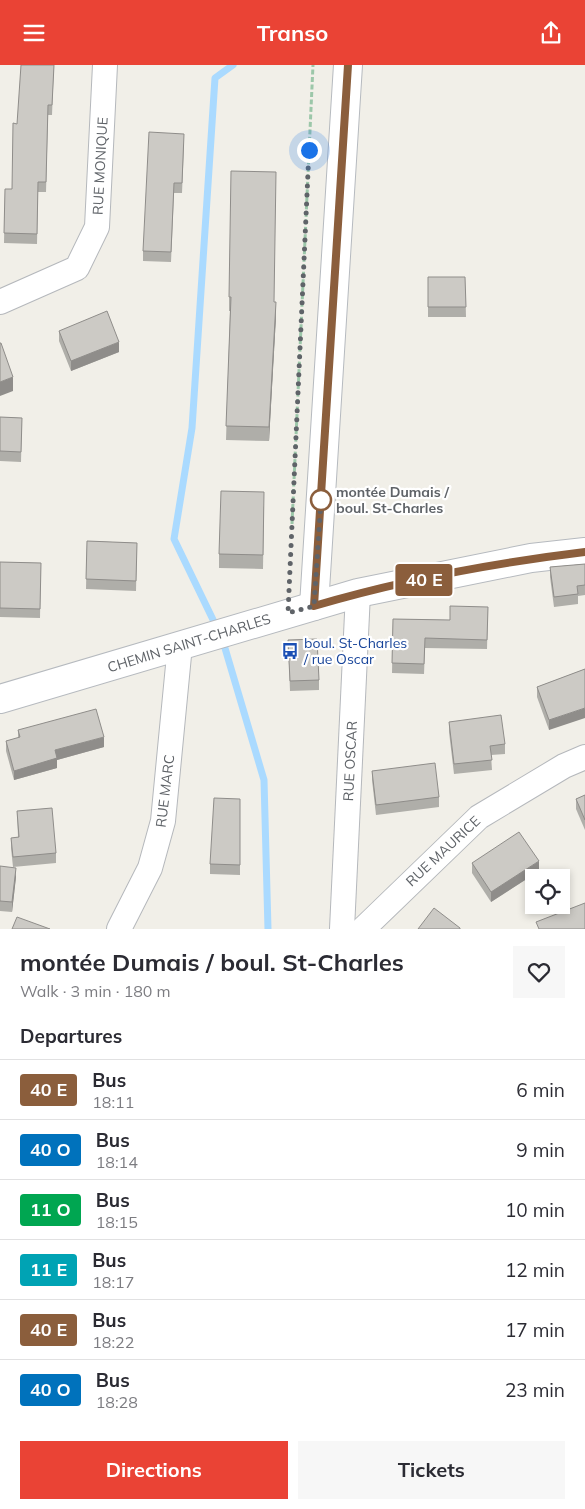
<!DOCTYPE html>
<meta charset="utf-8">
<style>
:root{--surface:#fff;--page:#f7f7f7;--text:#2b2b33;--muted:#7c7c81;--line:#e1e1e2;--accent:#ea4335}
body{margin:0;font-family:Mulish,sans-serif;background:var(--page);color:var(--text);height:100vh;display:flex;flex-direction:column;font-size:19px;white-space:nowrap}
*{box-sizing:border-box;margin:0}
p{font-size:16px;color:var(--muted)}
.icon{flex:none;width:28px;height:28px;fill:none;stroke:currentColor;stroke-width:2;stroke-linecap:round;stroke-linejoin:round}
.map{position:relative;height:864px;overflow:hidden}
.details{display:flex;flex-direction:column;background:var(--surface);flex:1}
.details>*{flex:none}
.badge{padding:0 10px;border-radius:4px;font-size:18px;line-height:32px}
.controls{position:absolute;left:525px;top:804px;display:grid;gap:10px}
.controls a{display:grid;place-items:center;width:45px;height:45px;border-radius:0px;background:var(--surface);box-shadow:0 2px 8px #0003;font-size:25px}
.you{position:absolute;width:25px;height:25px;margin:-12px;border:4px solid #fff;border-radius:50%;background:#1a73e8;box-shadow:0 0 0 8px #1a73e833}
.map>.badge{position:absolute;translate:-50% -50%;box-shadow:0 0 0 2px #fff}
h2{padding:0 20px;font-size:19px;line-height:45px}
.round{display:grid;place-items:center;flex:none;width:52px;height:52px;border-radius:0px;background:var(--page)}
.headline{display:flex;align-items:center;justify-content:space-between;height:85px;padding:0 20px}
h1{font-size:24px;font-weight:700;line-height:38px}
.cta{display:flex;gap:10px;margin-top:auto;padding:10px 20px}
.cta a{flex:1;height:58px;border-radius:0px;background:var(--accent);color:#fff;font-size:20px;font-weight:700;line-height:58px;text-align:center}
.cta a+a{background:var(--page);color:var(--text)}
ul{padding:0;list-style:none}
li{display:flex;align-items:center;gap:15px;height:60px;padding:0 20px;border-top:1px solid var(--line)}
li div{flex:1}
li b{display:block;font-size:19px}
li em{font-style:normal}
li .badge{min-width:55px;font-weight:700;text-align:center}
header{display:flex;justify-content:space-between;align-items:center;height:65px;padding:0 20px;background:var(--accent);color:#fff;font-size:22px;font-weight:700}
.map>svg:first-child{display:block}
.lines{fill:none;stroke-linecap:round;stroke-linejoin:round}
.stream{stroke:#aadaff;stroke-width:7}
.street-casing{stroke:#b5b8bc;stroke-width:26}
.secondary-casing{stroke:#b6babf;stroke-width:30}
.path{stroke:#9cc7a9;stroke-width:3;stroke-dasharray:5 2.5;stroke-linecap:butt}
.street{stroke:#fff;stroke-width:24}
.secondary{stroke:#fff;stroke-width:28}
.wall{fill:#afaea9}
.shaded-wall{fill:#8f8d8a}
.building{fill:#cccac5;stroke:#8f8d8a}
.line-casing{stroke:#fff;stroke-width:11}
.line{stroke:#8b5e3c;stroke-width:8}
.walk{stroke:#5f6368;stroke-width:5;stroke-dasharray:0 9}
.stop-dot{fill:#fff;stroke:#8b5e3c;stroke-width:2.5}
.labels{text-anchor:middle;stroke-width:4.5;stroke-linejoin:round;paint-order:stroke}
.street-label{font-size:14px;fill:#5f6368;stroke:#fff}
.stop-label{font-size:14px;font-weight:bold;fill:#5f6368;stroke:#fff;text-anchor:start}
.transit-label{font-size:14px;fill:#164399;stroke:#fff;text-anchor:start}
</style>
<header><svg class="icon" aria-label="menu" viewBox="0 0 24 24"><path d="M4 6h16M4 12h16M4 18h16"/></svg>Transo<svg class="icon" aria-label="share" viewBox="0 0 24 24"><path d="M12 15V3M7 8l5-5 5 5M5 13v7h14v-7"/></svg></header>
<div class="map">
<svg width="585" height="864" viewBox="0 0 585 864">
<rect width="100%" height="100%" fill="#f1efe8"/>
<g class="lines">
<g class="stream">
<polyline points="217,563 174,474 192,363 215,13 233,0"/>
<polyline points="222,573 264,715 268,864"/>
</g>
<g class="street-casing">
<g id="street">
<polyline points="0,237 77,203 97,162 105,0"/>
<polyline points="119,864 150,803 163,756 180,580"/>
<polyline points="342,864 358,528"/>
<polyline points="363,864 479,752 564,701 585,692"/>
</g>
</g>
<g class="secondary-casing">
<g id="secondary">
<polyline points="314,541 348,0"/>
<polyline points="0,634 358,528 531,493 585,487"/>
</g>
</g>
<polyline class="path" points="292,459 313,0"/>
<use href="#street" class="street"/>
<use href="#secondary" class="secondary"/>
</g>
<g class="wall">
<polygon points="54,0 52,50 48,50 46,127 38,127 37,179 4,178 5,124 12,124 17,59"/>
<polygon points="184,79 182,128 174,128 171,197 143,196 143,186"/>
<polygon points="428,212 465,212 466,252 428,252"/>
<polygon points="229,232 274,237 276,251 269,376 226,375 230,246 229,246"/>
<polygon points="59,266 119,287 71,306 59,276"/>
<polygon points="0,352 22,353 21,397 0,396"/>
<polygon points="264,441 263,504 219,503 219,489"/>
<polygon points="87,476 137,478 136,526 86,524"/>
<polygon points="0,497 41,498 40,553 0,552"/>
<polygon points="585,499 585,530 578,531 578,539 554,542 550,512 550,502"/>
<polygon points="488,542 487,584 425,583 424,609 392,608 393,554 450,555"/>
<polygon points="288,575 319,615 319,625 290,626"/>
<polygon points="585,604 549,665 537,632 537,622"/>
<polygon points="449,657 505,679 505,689 491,690 492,705 454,709 449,667"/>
<polygon points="18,665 104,682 57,695 57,703 14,715 6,686 6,676 18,673"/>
<polygon points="372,706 439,732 439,742 376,750 372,715"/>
<polygon points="585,730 585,765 576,744 576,734"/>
<polygon points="240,734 240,810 210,809 210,799"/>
<polygon points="17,746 56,788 56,798 13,802 11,783 11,773 18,772"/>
<polygon points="472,798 539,806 491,837 472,808"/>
<polygon points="0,801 16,812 12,847 0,846"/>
</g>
<g class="shaded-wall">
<polygon points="276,237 276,251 269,376 269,362"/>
<polygon points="119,277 119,287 71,306 71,296"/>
<polygon points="13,312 13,326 0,331 0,317"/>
<polygon points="585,643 585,653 549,665 549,655"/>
<polygon points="104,672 104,682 57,695 57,703 14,715 14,706 55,685"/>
<polygon points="539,796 539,806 491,837 491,827"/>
<polygon points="16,803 16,812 12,847 12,837"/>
</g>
<g class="building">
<polygon points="21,0 54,0 52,40 48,40 46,117 38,117 37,169 4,168 5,124 12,124 13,58 17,59"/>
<polygon points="149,67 184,69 182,118 174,118 171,187 143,186"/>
<polygon points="231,106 276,107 274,237 276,237 269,362 226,361 231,232 229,232"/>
<polygon points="428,212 465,212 466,242 428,242"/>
<polygon points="107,246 119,277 71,296 59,266"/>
<polygon points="0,278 1,278 13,312 0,317"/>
<polygon points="0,352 22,353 21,387 0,386"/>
<polygon points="221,426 264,427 263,490 219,489"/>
<polygon points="87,476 137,478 136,516 86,514"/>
<polygon points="0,497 41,498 40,544 0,543"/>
<polygon points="585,499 585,520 577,521 578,529 554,532 550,502"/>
<polygon points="450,541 488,542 487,575 425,573 424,599 392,598 393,554 450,555"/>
<polygon points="317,574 319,615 290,616 288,575"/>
<polygon points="585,604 585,643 549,655 537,622"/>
<polygon points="96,644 104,672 55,685 57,693 14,706 6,676 20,672 18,665"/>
<polygon points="501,650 505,679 490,681 492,695 454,699 449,657"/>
<polygon points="435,698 439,732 376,740 372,706"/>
<polygon points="585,730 585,755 576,734"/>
<polygon points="214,733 240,734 240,800 210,799"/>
<polygon points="52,743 56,788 13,792 11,773 19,772 17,746"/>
<polygon points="519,767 539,796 491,827 472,798"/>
<polygon points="0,801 16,803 12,837 0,836"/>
<polygon points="585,838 585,864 539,864 536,857"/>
<polygon points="434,843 460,863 460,864 418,864"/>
<polygon points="17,852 50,864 12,864"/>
</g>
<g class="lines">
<g class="line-casing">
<path id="line" d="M348,0L314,541C402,515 494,498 585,487"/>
</g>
<use href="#line" class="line"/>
<polyline class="walk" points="309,85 288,548 314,541 321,435"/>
</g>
<defs>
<g id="bus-bare" transform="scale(1.35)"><path d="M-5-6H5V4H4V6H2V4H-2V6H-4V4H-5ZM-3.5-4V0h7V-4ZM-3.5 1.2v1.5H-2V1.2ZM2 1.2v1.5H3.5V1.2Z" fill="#1a4fb4" stroke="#fff" stroke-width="2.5" paint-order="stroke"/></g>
</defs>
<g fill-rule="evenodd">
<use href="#bus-bare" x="290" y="586"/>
</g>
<circle class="stop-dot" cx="321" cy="435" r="10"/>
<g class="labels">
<g class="street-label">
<text transform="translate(100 101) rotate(-87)" y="5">RUE MONIQUE</text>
<text transform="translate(189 578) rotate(-17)" y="5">CHEMIN SAINT-CHARLES</text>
<text transform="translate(350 696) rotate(-87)" y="5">RUE OSCAR</text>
<text transform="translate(165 726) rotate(-83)" y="5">RUE MARC</text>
<text transform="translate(443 786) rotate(-43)" y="5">RUE MAURICE</text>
</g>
<g class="stop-label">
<text x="336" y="432">montée Dumais /<tspan x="336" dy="16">boul. St-Charles</tspan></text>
</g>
<g class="transit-label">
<text x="304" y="583">boul. St-Charles<tspan x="304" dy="16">/ rue Oscar</tspan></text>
</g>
</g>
</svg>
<div class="controls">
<a><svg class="icon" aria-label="locate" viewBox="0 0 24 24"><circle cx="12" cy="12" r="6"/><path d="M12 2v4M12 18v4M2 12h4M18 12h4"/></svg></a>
</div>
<div class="you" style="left:309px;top:85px"></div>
<b class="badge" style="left:424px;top:515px;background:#8b5e3c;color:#fff">40 E</b>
</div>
<section class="details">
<div class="headline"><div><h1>montée Dumais / boul. St-Charles</h1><p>Walk · 3 min · 180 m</p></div><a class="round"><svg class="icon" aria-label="heart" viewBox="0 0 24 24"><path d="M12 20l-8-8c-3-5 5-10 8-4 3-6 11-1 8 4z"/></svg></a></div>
<h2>Departures</h2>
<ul>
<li><span class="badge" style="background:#8b5e3c;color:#fff">40 E</span><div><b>Bus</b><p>18:11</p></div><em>6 min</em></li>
<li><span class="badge" style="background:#0072bc;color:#fff">40 O</span><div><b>Bus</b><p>18:14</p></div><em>9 min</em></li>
<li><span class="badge" style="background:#00a651;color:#fff">11 O</span><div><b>Bus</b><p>18:15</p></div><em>10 min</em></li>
<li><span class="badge" style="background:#00a3b4;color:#fff">11 E</span><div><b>Bus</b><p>18:17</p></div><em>12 min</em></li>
<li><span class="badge" style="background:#8b5e3c;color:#fff">40 E</span><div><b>Bus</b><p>18:22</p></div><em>17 min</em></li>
<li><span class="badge" style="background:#0072bc;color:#fff">40 O</span><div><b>Bus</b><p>18:28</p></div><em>23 min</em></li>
</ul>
<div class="cta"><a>Directions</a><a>Tickets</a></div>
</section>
